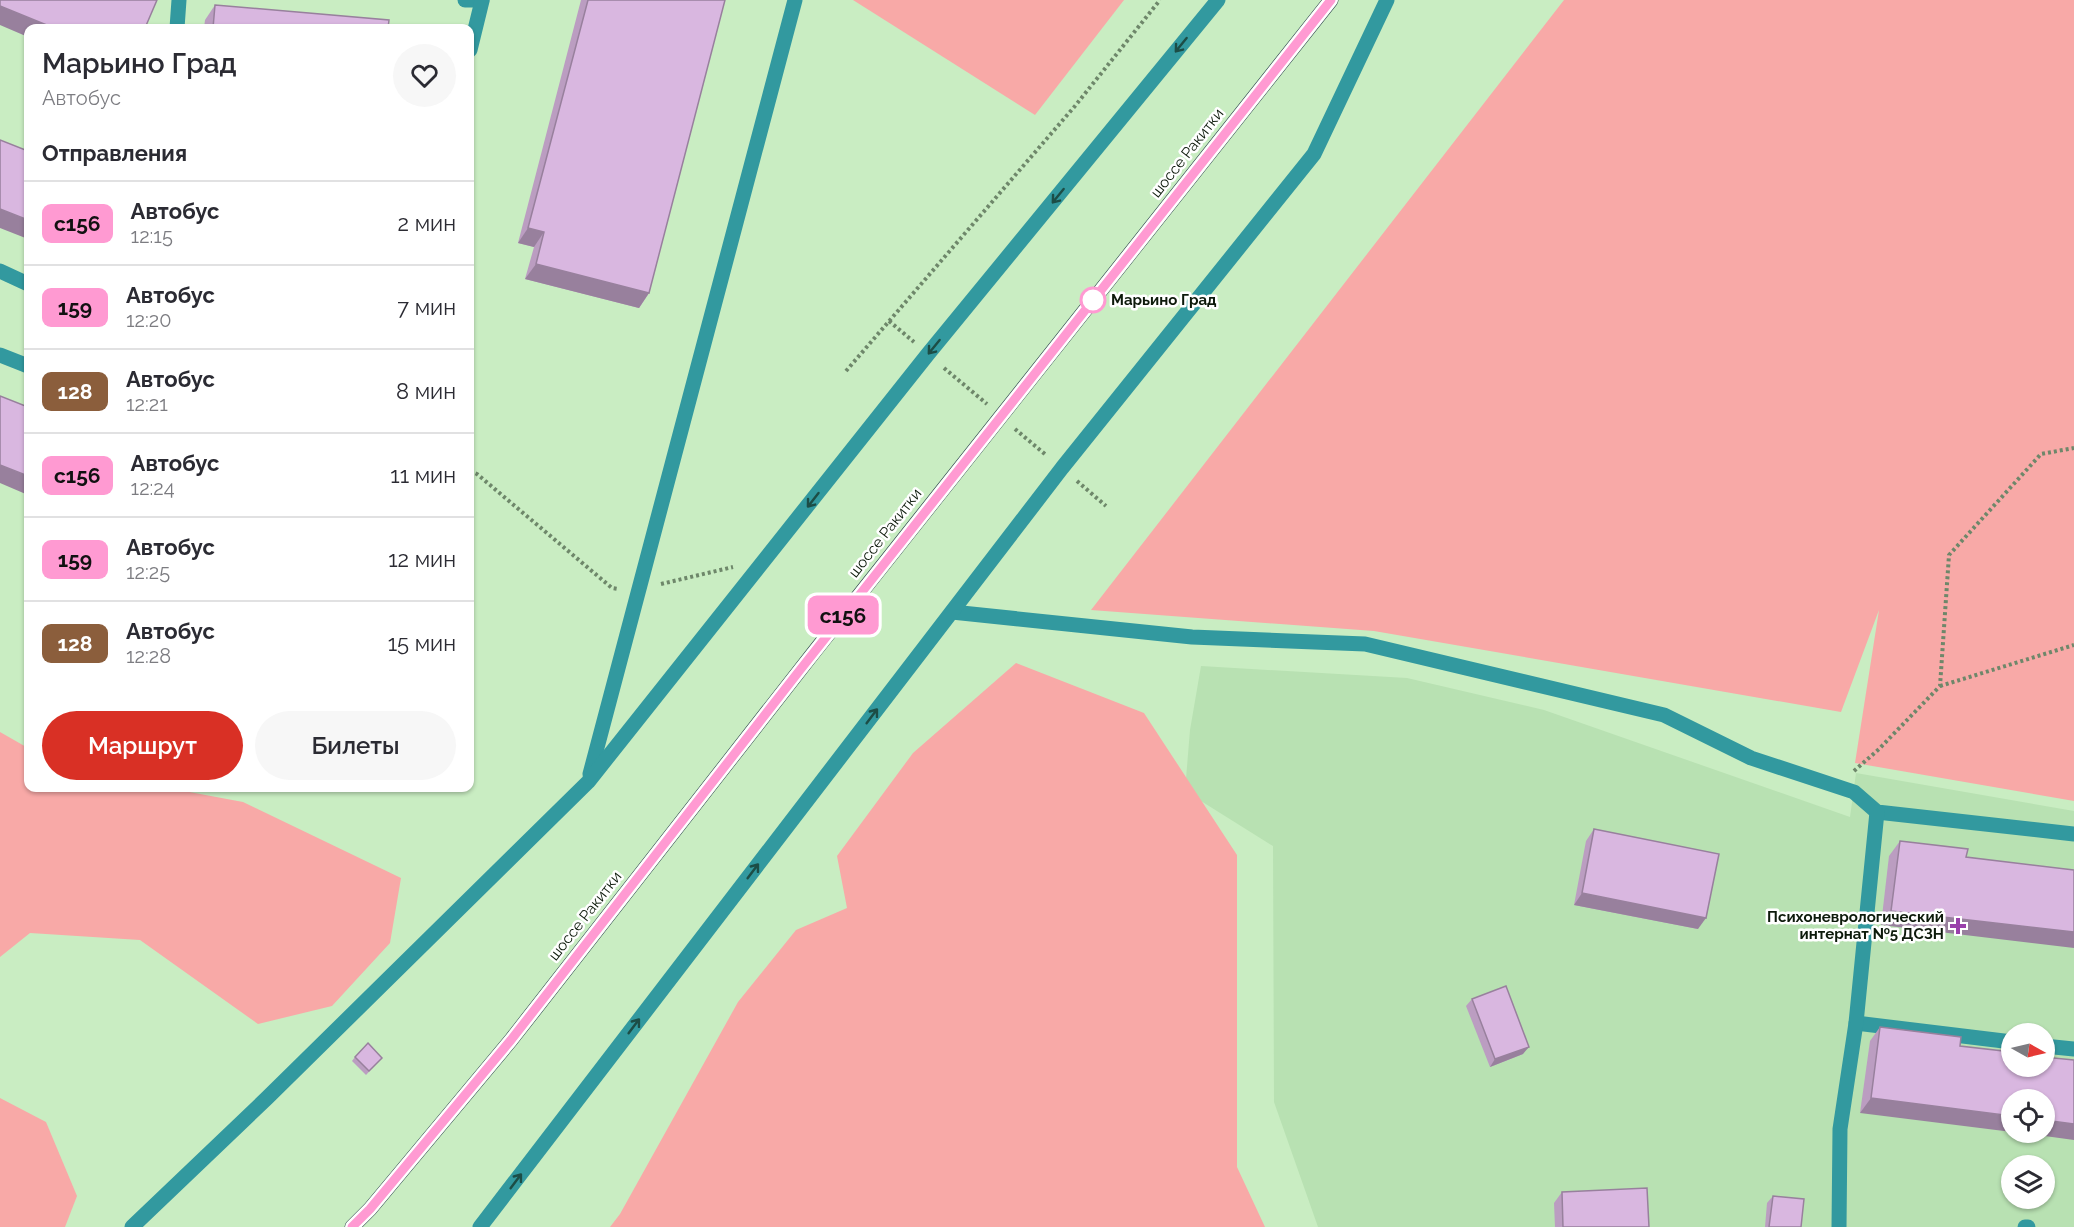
<!DOCTYPE html>
<html lang="ru">
<meta charset="utf-8">
<style>
:root{--surface:#fff;--page:#f7f7f7;--text:#2b2b33;--muted:#7c7c81;--line:#e1e1e2;--accent:#d93025}
body{margin:0;font-family:Raleway,sans-serif;background:var(--page);color:var(--text);height:100vh;display:flex;flex-direction:column;font-size:22px;white-space:nowrap}
*{box-sizing:border-box;margin:0}
p{font-size:20px;color:var(--muted)}
.icon{flex:none;width:33px;height:33px;fill:none;stroke:currentColor;stroke-width:2;stroke-linecap:round;stroke-linejoin:round}
.map{position:relative;flex:1;overflow:hidden}
.panel{position:absolute;left:24px;top:24px;width:450px;height:768px;display:flex;flex-direction:column;background:var(--surface);border-radius:12px;box-shadow:0 2px 4px #0004}
.panel>*{flex:none}
.badge{padding:0 12px;border-radius:9px;font-size:21px;line-height:39px}
.needle{width:39px;rotate:98deg}
.buttons{position:absolute;left:2001px;top:1023px;display:grid;gap:12px}
.buttons a{display:grid;place-items:center;width:54px;height:54px;border-radius:50%;background:var(--surface);box-shadow:0 2px 4px #0004;font-size:30px}
.map>.badge{position:absolute;translate:-50% -50%;box-shadow:0 0 0 3px #fff}
h2{padding:0 18px;font-size:22px;line-height:54px}
.round{display:grid;place-items:center;flex:none;width:63px;height:63px;border-radius:32px;background:var(--page)}
.head{display:flex;align-items:center;justify-content:space-between;height:102px;padding:0 18px}
h1{font-size:28px;font-weight:600;line-height:45px}
.primary-button{display:flex;gap:12px;margin-top:auto;padding:12px 18px}
.primary-button a{flex:1;height:69px;border-radius:36px;background:var(--accent);color:#fff;font-size:24px;font-weight:600;line-height:69px;text-align:center}
.primary-button a+a{background:var(--page);color:var(--text)}
ul{padding:0;list-style:none}
li{display:flex;align-items:center;gap:18px;height:84px;padding:0 18px;border-top:2px solid var(--line)}
li div{flex:1}
li b{display:block;font-size:22px}
li em{font-style:normal}
li .badge{min-width:66px;font-weight:700;text-align:center}
.map>svg:first-child{display:block}
.built{fill:#b8e1b2;fill-rule:evenodd}
.green{fill:#f8a9a7}
.lines{fill:none;stroke-linecap:round;stroke-linejoin:round}
.path{stroke:#6e876a;stroke-width:4;stroke-dasharray:3 3;stroke-linecap:butt}
.minor{stroke:#32999f;stroke-width:15}
.major{stroke:#2b484a;stroke-width:15}
.wall{fill:#bb9dc1}
.shaded-wall{fill:#98809d}
.building{fill:#d9b7e0;stroke:#98809d;stroke-width:1.5}
.oneway{stroke:#1c4d46}
.line-casing{stroke:#fff;stroke-width:14}
.line{stroke:#ff9ad2;stroke-width:9}
.stop-dot{fill:#fff;stroke:#ff9ad2;stroke-width:3}
.poi-dot{fill:#9a40ab;stroke:#fff;stroke-width:2}
.labels{text-anchor:middle;stroke-width:5;stroke-linejoin:round;paint-order:stroke}
.street-label{font-size:15px;fill:#0d1a0b;stroke:#fff}
.stop-label{font-size:15px;font-weight:bold;fill:#0d1a0b;stroke:#fff;text-anchor:start}
.poi-label{font-size:15px;font-weight:bold;fill:#0d1a0b;stroke:#fff;text-anchor:end}
</style>
<div class="map">
<svg width="2074" height="1227" viewBox="0 0 2074 1227">
<rect width="100%" height="100%" fill="#c9edc2"/>
<path class="built" d="M1201,666L1407,678L1544,710L1850,817L1856,773L2074,811V1227H1318L1274,1102L1273,846L1185,791L1190,730ZM2012,1034H2044V1066H2012ZM2012,1100H2044V1132H2012ZM2012,1166H2044V1198H2012Z"/>
<g class="green">
<polygon points="853,0 1124,0 1035,115"/>
<polygon points="1564,0 2074,0 2074,801 1855,763 1879,610 1841,712 1374,631 1091,610"/>
<polygon points="1016,663 1144,713 1237,855 1237,1167 1265,1227 610,1227 620,1214 738,1002 796,930 847,908 837,856 913,753"/>
<polygon points="0,732 28,748 28,788 168,788 243,802 401,878 390,943 332,1006 258,1024 140,940 30,933 0,957"/>
<polygon points="0,1098 46,1122 77,1196 65,1227 0,1227"/>
</g>
<g class="lines">
<g class="path">
<polyline points="889,321 914,342"/>
<polyline points="944,368 987,404"/>
<polyline points="846,371 1075,106 1160,0"/>
<polyline points="1015,429 1046,455"/>
<polyline points="470,471 477,474 612,588 618,589"/>
<polyline points="1077,481 1106,506"/>
<polyline points="661,584 733,567"/>
<polyline points="1940,686 2074,645"/>
<polyline points="1854,771 1879,749 1940,686 1949,555 2041,454 2074,448"/>
</g>
<g class="minor">
<polyline points="465,0 482,0"/>
<polyline points="177,28 179,0"/>
<polyline points="470,50 482,1"/>
<polyline points="0,271 28,284"/>
<polyline points="0,355 28,366"/>
<polyline points="952,612 1192,637 1365,644 1664,715 1751,758 1854,792 1877,812 2074,834"/>
<polyline points="590,774 795,0"/>
<polyline points="1856,1023 2012,1042"/>
<polyline points="2044,1046 2074,1049"/>
<polyline points="132,1227 267,1098 588,782 928,354 1218,0"/>
<polyline points="480,1227 1062,468 1314,154 1387,0"/>
<polyline points="1839,1227 1840,1129 1856,1023 1877,812"/>
<polyline points="2025,1227 2028,1227"/>
</g>
<polyline class="major" points="352,1227 370,1209 511,1040 814,652 1331,0"/>
</g>
<g class="wall">
<polygon points="581,0 725,0 649,293 639,308 525,279 534,247 518,243"/>
<polygon points="215,5 388,28 204,28 205,20"/>
<polygon points="1594,829 1698,929 1574,905 1586,841"/>
<polygon points="1900,841 1966,857 1881,925 1889,856"/>
<polygon points="1472,999 1523,1054 1490,1067 1466,1006"/>
<polygon points="1880,1027 1960,1046 1860,1113 1870,1041"/>
<polygon points="355,1057 382,1058 366,1075 352,1061"/>
<polygon points="1562,1192 1649,1227 1555,1227 1554,1203"/>
<polygon points="1773,1196 1801,1227 1765,1227 1767,1203"/>
</g>
<g class="shaded-wall">
<polygon points="0,6 54,28 28,28 28,37 0,25"/>
<polygon points="0,209 28,220 28,239 0,228"/>
<polygon points="528,228 544,232 534,247 518,243"/>
<polygon points="536,264 649,293 639,308 525,279"/>
<polygon points="0,465 28,476 28,495 0,483"/>
<polygon points="1582,893 1706,918 1698,929 1574,905"/>
<polygon points="1891,911 2074,932 2074,948 1881,925"/>
<polygon points="1529,1047 1523,1054 1490,1067 1495,1059"/>
<polygon points="1871,1098 2012,1116 2012,1132 1860,1113"/>
<polygon points="2044,1120 2074,1124 2074,1140 2016,1132 2044,1132"/>
</g>
<g class="building">
<polygon points="0,0 157,0 145,28 54,28 0,6"/>
<polygon points="588,0 725,0 649,293 536,264 544,232 528,228"/>
<polygon points="215,5 389,20 388,28 213,28"/>
<polygon points="0,140 28,151 28,220 0,209"/>
<polygon points="0,396 28,407 28,476 0,465"/>
<polygon points="1594,829 1719,854 1706,918 1582,893"/>
<polygon points="1900,841 1968,849 1966,857 2074,870 2074,932 1891,911"/>
<polygon points="1506,986 1529,1047 1495,1059 1472,999"/>
<polygon points="1880,1027 1961,1037 1960,1046 2012,1052 2012,1066 2044,1066 2044,1057 2074,1060 2074,1124 2044,1120 2044,1100 2012,1100 2012,1116 1871,1098"/>
<polygon points="368,1043 382,1058 369,1071 355,1057"/>
<polygon points="1647,1188 1649,1227 1563,1227 1562,1192"/>
<polygon points="1773,1196 1804,1199 1801,1227 1769,1227"/>
</g>
<defs><path id="oneway-shaft" d="M-6 0H5M1.5-3L5.5 0L1.5 3" fill="none" stroke-width="1.6" stroke-linecap="round" stroke-linejoin="round" transform="scale(1.5)"/></defs>
<g class="oneway">
<use href="#oneway-shaft" transform="translate(1181 45) rotate(129)"/>
<use href="#oneway-shaft" transform="translate(1058 196) rotate(129)"/>
<use href="#oneway-shaft" transform="translate(934 347) rotate(129)"/>
<use href="#oneway-shaft" transform="translate(813 500) rotate(128)"/>
<use href="#oneway-shaft" transform="translate(872 716) rotate(-53)"/>
<use href="#oneway-shaft" transform="translate(753 871) rotate(-53)"/>
<use href="#oneway-shaft" transform="translate(634 1026) rotate(-53)"/>
<use href="#oneway-shaft" transform="translate(516 1181) rotate(-53)"/>
</g>
<g class="lines">
<g class="line-casing">
<polyline id="line" points="352,1227 370,1209 511,1040 800,670 1331,0"/>
</g>
<use href="#line" class="line"/>
</g>
<circle class="stop-dot" cx="1093" cy="300" r="12"/>
<path class="poi-dot" d="M1955 917h6v6h6v6h-6v6h-6v-6h-6v-6h6z"/>
<g class="labels">
<g class="street-label">
<text transform="translate(1187 153) rotate(-52)" y="5">шоссе Ракитки</text>
<text transform="translate(885 533) rotate(-52)" y="5">шоссе Ракитки</text>
<text transform="translate(585 916) rotate(-52)" y="5">шоссе Ракитки</text>
</g>
<g class="stop-label">
<text x="1111" y="305">Марьино Град</text>
</g>
<g class="poi-label">
<text x="1944" y="922">Психоневрологический<tspan x="1944" dy="17">интернат №5 ДСЗН</tspan></text>
</g>
</g>
</svg>
<div class="buttons">
<a><svg class="needle" viewBox="-14 -14 28 28"><path d="M0-13l5 13h-10z" fill="#e53935"/><path d="M0 13l5-13h-10z" fill="#7c7c81"/></svg></a>
<a><svg class="icon" aria-label="locate" viewBox="0 0 24 24"><circle cx="12" cy="12" r="6"/><path d="M12 2v4M12 18v4M2 12h4M18 12h4"/></svg></a>
<a><svg class="icon" aria-label="layers" viewBox="0 0 24 24"><path d="M12 4l9 5-9 5-9-5zM3 14l9 5 9-5"/></svg></a>
</div>
<b class="badge" style="left:843px;top:615px;background:#ff9ad2;color:#111">с156</b>
<section class="panel">
<div class="head"><div><h1>Марьино Град</h1><p>Автобус</p></div><a class="round"><svg class="icon" aria-label="heart" viewBox="0 0 24 24"><path d="M12 20l-8-8c-3-5 5-10 8-4 3-6 11-1 8 4z"/></svg></a></div>
<h2>Отправления</h2>
<ul>
<li><span class="badge" style="background:#ff9ad2;color:#111">с156</span><div><b>Автобус</b><p>12:15</p></div><em>2 мин</em></li>
<li><span class="badge" style="background:#ff9ad2;color:#111">159</span><div><b>Автобус</b><p>12:20</p></div><em>7 мин</em></li>
<li><span class="badge" style="background:#8b5e3c;color:#fff">128</span><div><b>Автобус</b><p>12:21</p></div><em>8 мин</em></li>
<li><span class="badge" style="background:#ff9ad2;color:#111">с156</span><div><b>Автобус</b><p>12:24</p></div><em>11 мин</em></li>
<li><span class="badge" style="background:#ff9ad2;color:#111">159</span><div><b>Автобус</b><p>12:25</p></div><em>12 мин</em></li>
<li><span class="badge" style="background:#8b5e3c;color:#fff">128</span><div><b>Автобус</b><p>12:28</p></div><em>15 мин</em></li>
</ul>
<div class="primary-button"><a>Маршрут</a><a>Билеты</a></div>
</section>
</div>
